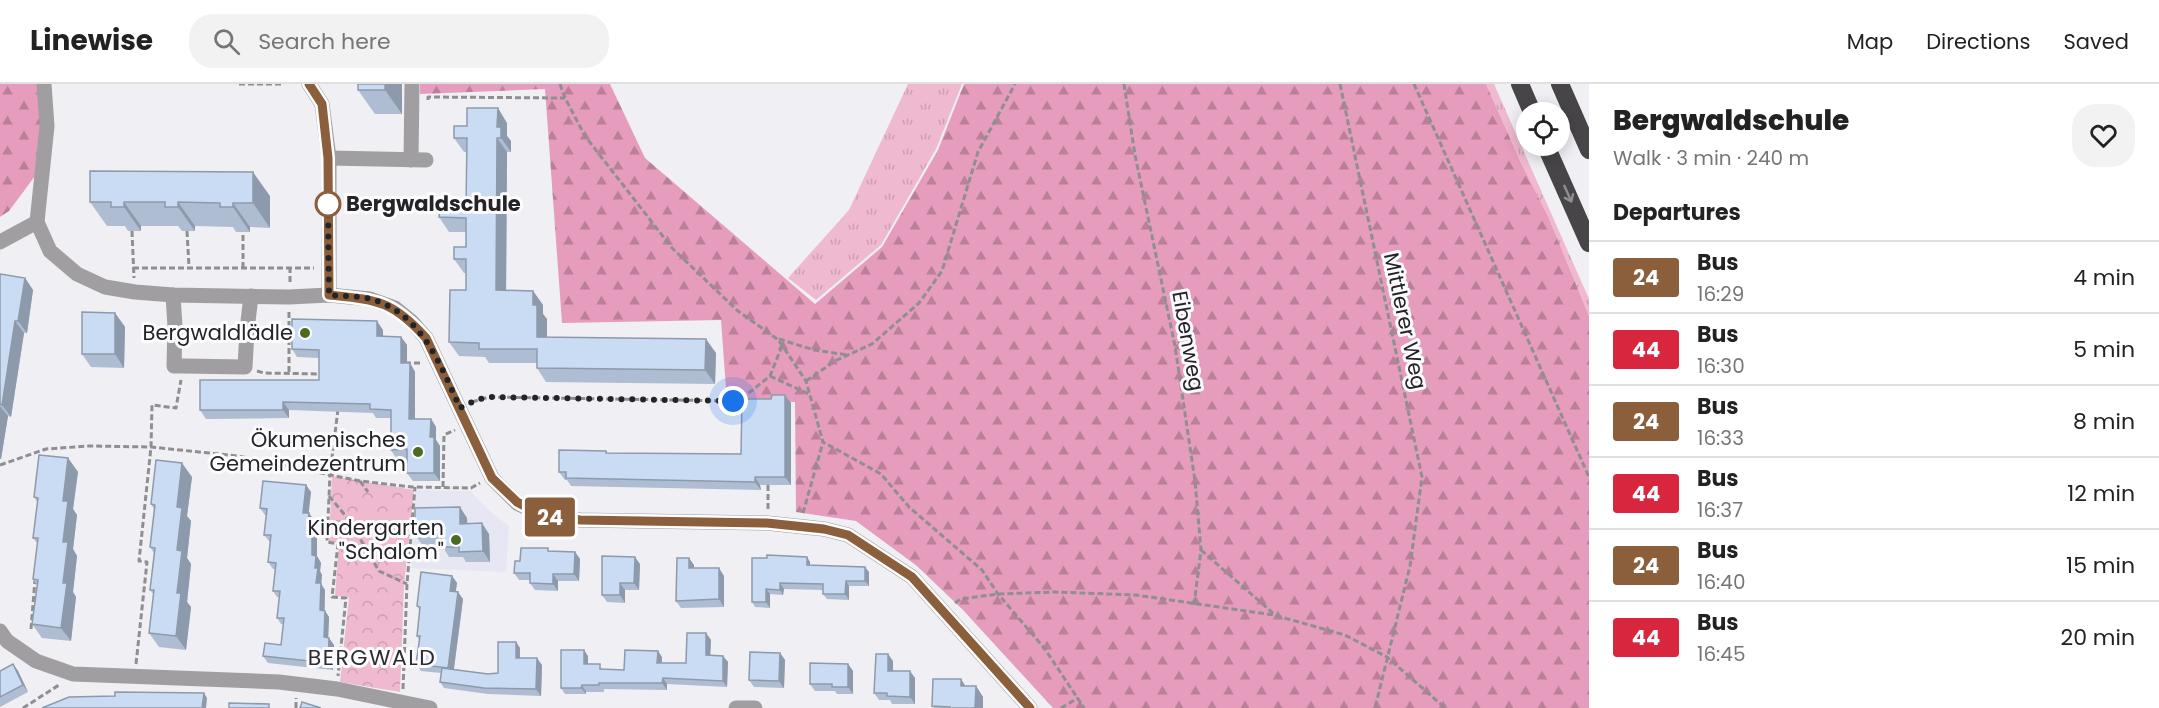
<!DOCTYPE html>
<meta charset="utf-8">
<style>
:root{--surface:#fff;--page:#f2f2f2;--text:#222;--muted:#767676;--line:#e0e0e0}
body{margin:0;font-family:Poppins,sans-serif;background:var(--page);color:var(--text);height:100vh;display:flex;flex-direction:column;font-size:22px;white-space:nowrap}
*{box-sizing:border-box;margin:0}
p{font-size:20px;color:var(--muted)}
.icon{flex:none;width:33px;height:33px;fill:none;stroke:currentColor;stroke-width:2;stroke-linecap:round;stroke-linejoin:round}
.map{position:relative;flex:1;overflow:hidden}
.side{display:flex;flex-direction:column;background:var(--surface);width:570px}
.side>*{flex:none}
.badge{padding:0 12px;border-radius:4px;font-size:21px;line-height:39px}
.tools{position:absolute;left:1516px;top:18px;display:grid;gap:12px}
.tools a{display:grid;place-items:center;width:54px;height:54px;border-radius:50%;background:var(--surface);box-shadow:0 3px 15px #0003;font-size:30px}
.you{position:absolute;width:30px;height:30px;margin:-15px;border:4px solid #fff;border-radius:50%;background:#1a73e8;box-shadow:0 0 0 9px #1a73e833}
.map>.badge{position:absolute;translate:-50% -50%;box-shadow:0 0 0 3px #fff}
h2{padding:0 24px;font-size:22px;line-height:54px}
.round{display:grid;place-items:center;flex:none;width:63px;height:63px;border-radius:24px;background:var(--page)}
.summary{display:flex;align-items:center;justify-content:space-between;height:102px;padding:0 24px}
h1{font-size:28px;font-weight:800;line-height:45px}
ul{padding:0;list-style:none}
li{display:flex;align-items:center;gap:18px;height:72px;padding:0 24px;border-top:2px solid var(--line)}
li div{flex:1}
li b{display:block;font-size:22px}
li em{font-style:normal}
li .badge{min-width:66px;font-weight:700;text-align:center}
header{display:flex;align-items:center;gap:36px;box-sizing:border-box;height:84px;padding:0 30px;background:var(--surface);border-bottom:2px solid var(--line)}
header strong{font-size:28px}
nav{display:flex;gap:33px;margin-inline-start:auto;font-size:21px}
.search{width:420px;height:54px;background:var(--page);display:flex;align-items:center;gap:15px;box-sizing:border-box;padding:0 21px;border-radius:24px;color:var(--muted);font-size:22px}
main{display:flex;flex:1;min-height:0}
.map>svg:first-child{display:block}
.built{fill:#e7e6f3}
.grass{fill:url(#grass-tufts)}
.forest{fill:url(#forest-firs)}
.park{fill:url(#park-crowns)}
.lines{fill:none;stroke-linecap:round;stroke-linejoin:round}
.path{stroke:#8f8f92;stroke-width:3;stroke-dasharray:6 3;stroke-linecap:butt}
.minor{stroke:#a09ea0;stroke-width:15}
.highway{stroke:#484549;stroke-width:18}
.wall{fill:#aebdd2}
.shaded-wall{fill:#8d9aab}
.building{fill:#cadcf4;stroke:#8d9aab;stroke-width:1.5}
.oneway{stroke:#908e91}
.line-casing{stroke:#fff;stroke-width:14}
.line{stroke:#8b5e3c;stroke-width:9}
.walk{stroke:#242426;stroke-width:6;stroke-dasharray:0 10.8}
.stop-dot{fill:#fff;stroke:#8b5e3c;stroke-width:3}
.poi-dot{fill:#4c6b20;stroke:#fcfcfe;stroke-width:2}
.labels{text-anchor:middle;stroke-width:6;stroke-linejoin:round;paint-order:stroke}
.stop-label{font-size:21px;font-weight:bold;fill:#242426;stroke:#fcfcfe;text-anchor:start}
.street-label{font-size:21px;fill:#242426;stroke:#fcfcfe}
.poi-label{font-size:21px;fill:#242426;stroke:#fcfcfe;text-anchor:end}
.neighbourhood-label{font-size:22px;letter-spacing:1.5px;fill:#2c2c30;stroke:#fcfcfe}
</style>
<header>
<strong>Linewise</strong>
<div class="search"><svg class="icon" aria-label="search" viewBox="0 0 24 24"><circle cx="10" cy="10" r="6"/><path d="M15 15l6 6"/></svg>Search here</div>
<nav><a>Map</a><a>Directions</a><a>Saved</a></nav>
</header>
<main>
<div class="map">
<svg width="1589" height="624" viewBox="0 0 1589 624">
<defs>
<pattern id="grass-tufts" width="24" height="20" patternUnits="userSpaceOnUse" patternTransform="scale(1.5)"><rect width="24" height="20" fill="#efb9d0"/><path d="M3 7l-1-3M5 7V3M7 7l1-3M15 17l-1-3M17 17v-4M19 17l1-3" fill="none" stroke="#cd9fb2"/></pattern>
<pattern id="forest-firs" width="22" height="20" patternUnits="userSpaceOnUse" patternTransform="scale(1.5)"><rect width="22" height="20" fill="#e69cbd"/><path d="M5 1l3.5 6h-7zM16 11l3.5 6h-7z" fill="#ba7f99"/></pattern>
<pattern id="park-crowns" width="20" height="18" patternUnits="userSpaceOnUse" patternTransform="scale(1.5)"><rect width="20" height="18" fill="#efb9d0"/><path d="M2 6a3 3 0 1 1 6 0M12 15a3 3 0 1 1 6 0" fill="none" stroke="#cd9fb2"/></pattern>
</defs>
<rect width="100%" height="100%" fill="#efeff4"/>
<polygon class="built" points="416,406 470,407 487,425 509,442 506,488 411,484"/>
<g class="grass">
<polygon points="908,0 962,0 936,65 881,161 816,216 788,194 849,126"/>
<polygon points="1486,0 1494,0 1589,215 1589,232 1548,132 1521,79"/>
</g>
<g class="forest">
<polygon points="0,0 51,0 38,88 9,127 0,133"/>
<polygon points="420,0 610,0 645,74 815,220 882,163 938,66 964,0 1486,0 1521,79 1548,132 1589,232 1589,624 1053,624 963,526 917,482 856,437 796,428 795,318 727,318 721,236 562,239 545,5 420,10"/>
</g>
<polygon class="park" points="332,392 414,406 404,502 400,608 340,598 349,513 335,512 339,459 329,457"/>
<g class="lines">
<g class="path">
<polyline points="239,0 284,0"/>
<polyline points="560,0 565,14 585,52 672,164 738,227 777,255 782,261 806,297 823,358 881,390 909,423 982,486 998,510 1045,565 1084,624"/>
<polyline points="1124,0 1135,71 1175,262 1195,397 1201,466 1194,521"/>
<polyline points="1340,0 1422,393 1410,482 1375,624"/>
<polyline points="1414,0 1589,393"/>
<polyline points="428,16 428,13 565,14"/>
<polyline points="132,147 134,194"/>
<polyline points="187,147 189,183"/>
<polyline points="133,184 314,184"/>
<polyline points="243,184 243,148"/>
<polyline points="290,198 290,185"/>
<polyline points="289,228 289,289"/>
<polyline points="779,255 814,266 848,271"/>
<polyline points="405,279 422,279"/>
<polyline points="257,287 264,289 321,290 321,288"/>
<polyline points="770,292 809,310"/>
<polyline points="806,297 835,277 872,260 919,219 942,187 978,68 1015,0"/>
<polyline points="472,318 489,313 733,317 750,308 770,292 782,262"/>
<polyline points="338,325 330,390 327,458 338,460 332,513 346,514 338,592"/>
<polyline points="0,381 46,365 89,362 151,363 238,372 360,397 412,403 471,404 480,399"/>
<polyline points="360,397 368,408"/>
<polyline points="443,403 444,351 455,346"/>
<polyline points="329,412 349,436 379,487 407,500"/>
<polyline points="768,425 768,399"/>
<polyline points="803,429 823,358"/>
<polyline points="1201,466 1274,530"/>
<polyline points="955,519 961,515 998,510 1055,508 1136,511 1274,531 1345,551 1387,573 1445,624"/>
<polyline points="31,545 35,496"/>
<polyline points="136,580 147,478 139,477 151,363 152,321 176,324 181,296"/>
<polyline points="403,605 407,500 415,403"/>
<polyline points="23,624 59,601"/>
<polyline points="296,624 296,614"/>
<polyline points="1061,624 1078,614"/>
</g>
<g class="minor">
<polyline points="309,0 322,20 329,74 329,211"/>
<polyline points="329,74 426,76"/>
<polyline points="411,76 412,0"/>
<polyline points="37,138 50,167 77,190 105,203 135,208 173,211 289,213 329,211 370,215 395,224 411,237 426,254 492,394 517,419 539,430 580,436 767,439 824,445 848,451 912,493 1030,624"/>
<polyline points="37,138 47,42 44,0"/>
<polyline points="0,158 37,138"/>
<polyline points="173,211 175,243 174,282 183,282 245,283 247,246 251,212"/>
<polyline points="0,547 7,557 36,577 73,590 279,598 337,605 430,624"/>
<polyline points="736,624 755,624"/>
</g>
<g class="highway">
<polyline points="1520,0 1532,28"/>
<polyline points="1560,0 1589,66"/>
<polyline points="1546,62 1589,159"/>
</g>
</g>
<g class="wall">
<polygon points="358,0 402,0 402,30 375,30 358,6"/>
<polygon points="507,39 507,52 511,57 511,68 507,68 506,206 533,207 543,221 543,230 547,235 547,253 716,269 715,300 546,298 537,284 537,279 489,279 485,273 459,272 449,258 466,206 466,189 464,189 454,175 466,163 466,148 449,148 439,133 466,123 466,68 464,68 454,54"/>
<polygon points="270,112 270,144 250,143 250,148 236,148 233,143 195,142 195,147 182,147 178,142 141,142 141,147 128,147 125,142 107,142 90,118"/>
<polygon points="0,190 25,194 33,206 27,249 24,249 11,333 8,332 1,375 0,375"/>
<polygon points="115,229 125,243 124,284 91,283 82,270"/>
<polygon points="383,246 383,253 401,253 407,261 407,279 410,279 415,288 415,335 431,335 436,343 436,356 440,362 440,397 413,397 407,389 407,374 396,374 391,366 391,334 376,334 373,329 289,326 289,334 206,335 200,326 319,296 319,274 297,273 292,265"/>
<polygon points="785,311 791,319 791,401 760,401 761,406 571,402 567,396 565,396 559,388 606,367 608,369 741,370 771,315"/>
<polygon points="68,374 78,388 73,425 77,431 73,465 77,472 73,508 76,513 71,557 42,554 32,540 37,501 33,495 38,460 33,454 38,419 34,413"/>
<polygon points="192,393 187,432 191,437 187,474 191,480 187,518 191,523 186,566 159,563 149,549 154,511 150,506 154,469 150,463 154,425 151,420"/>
<polygon points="306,401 311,408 308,429 314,436 313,445 317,451 317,472 321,479 320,487 322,491 321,500 325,506 325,527 329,533 328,554 334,561 333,586 268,579 263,572 281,561 283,540 281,540 277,534 279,513 277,513 273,507 275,485 273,485 268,478 270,457 269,457 264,451 267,431 265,431 260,424"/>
<polygon points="467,434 467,439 489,450 490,478 466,478 463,473 449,473 442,461 423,462 415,451"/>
<polygon points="550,467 575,468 580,475 579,497 558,497 558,507 535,506 530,499 530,496 519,496 514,489 520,477"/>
<polygon points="807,473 810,478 810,481 869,488 869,502 849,502 849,516 827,515 823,510 823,506 784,505 783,511 770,510 770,524 755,523 752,518 767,474"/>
<polygon points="640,480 639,506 625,506 625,519 607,518 602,511"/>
<polygon points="694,481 694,484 724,492 724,523 681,524 676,517"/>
<polygon points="452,492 457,499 455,508 463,515 454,585 488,590 498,589 516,558 520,564 520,574 542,581 541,612 488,610 444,604 440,598 441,589 421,587 416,580 419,556 417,552 420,527 417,522"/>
<polygon points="706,549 711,556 710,572 723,572 728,578 727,603 667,600 667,606 604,605 604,608 586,608 586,610 565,610 561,604 588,572 588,580 604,585 624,586 662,573 662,579 686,579"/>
<polygon points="780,569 785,576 784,604 754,603 749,596"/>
<polygon points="893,577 893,587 915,594 915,620 892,620 890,616 879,616 874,609"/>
<polygon points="13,580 18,587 28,608 0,623 0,587"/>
<polygon points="848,580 853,587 853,610 837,610 835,607 815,607 810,600"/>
<polygon points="966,602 976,602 983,613 983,624 934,624 932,622"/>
</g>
<g class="shaded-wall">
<polygon points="385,0 402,0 402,30 385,6"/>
<polygon points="498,24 507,39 507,52 511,57 511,68 501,54 497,43"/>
<polygon points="497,54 507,68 506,220 496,206"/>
<polygon points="253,88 270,112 270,144 253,119"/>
<polygon points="124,118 141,142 141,147 124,123"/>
<polygon points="178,118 195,142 195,147 178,123"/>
<polygon points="233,119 250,143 250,148 233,123"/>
<polygon points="25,194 33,206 27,249 18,237"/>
<polygon points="533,207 543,221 543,230 547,235 547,267 537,253 533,221"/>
<polygon points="115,229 125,243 124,284 115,270"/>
<polygon points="15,237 24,249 11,333 2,321"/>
<polygon points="377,237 383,246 383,261 377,252"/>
<polygon points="401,253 407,261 407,288 401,279"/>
<polygon points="706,255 716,269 715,300 705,286"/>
<polygon points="410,279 415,288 415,343 409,335"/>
<polygon points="785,311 791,319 791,401 785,393"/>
<polygon points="283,318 289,326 289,334 283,326"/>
<polygon points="0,322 8,332 1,375 0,374"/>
<polygon points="431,335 436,343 436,356 440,362 440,397 434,389 430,353"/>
<polygon points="68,374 78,388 73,425 77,431 73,465 77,472 73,508 76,513 71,557 61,544 63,499 63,417"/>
<polygon points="182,379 192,393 187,432 191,437 187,474 191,480 187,518 191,523 186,566 176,552 177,423"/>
<polygon points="755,393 760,401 761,406 755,398"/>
<polygon points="306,401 311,408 308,435 303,429"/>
<polygon points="460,423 467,434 468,450 460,440"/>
<polygon points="309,429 314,436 313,445 317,451 317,472 321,479 320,487 322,491 321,500 325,506 324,533 320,526 316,499 315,484 312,471 307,444"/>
<polygon points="482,439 489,450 490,478 483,467"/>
<polygon points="575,468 580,475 579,497 574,490"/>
<polygon points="635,473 640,480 639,506 634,499"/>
<polygon points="807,473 810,478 810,487 807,481"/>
<polygon points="689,474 694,481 694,491 689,484"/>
<polygon points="865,483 869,488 869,502 865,497"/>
<polygon points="719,484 724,492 724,523 719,515"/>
<polygon points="553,490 558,497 558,507 553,500"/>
<polygon points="452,492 457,499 455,514 450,507"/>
<polygon points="846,497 849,502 849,516 845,510"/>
<polygon points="620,499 625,506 625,519 620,511"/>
<polygon points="780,499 784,505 783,511 780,506"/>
<polygon points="766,505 770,510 770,524 766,518"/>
<polygon points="458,508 463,515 453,591 448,584"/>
<polygon points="325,527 329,533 328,560 324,553"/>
<polygon points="706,549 711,556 710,578 706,571"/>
<polygon points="329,554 334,561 333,586 328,579"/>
<polygon points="516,558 520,564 520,580 516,574"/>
<polygon points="584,566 588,572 588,586 584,580"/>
<polygon points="658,567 662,573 662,585 657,579"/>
<polygon points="780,569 785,576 784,604 779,597"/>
<polygon points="888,570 893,577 893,594 888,587"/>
<polygon points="723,572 728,578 727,603 723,597"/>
<polygon points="537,574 542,581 541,612 536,605"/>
<polygon points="13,580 18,587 28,608 23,601"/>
<polygon points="848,580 853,587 853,610 848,603"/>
<polygon points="910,587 915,594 915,620 910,613"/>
<polygon points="663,594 667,600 667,606 662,599"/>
<polygon points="961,595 968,606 961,602"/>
<polygon points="582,601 586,608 586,610 581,604"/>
<polygon points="976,602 983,613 983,624 975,624"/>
<polygon points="204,609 207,614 206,624 202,624"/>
</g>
<g class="building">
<rect x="358" y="0" width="27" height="6"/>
<polygon points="467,24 498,24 497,43 501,43 501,54 497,54 496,206 533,207 533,221 537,221 537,253 706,255 705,286 537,284 537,265 479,265 479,259 449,258 450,206 466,206 466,175 454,175 454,163 466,163 466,134 439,133 440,122 466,123 467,54 454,54 454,42 467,42"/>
<polygon points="90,87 253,88 253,119 233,119 233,123 220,123 220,119 178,118 178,123 165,123 165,118 124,118 124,123 111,123 111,118 90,118"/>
<polygon points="0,190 25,194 18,237 15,237 2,321 0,320"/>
<polygon points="82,228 115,229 115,270 82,270"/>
<polygon points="292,235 377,237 377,252 401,253 401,279 410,279 409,335 431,335 430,353 434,353 434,389 407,389 407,365 391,366 391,326 370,325 370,320 283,318 283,326 200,326 200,296 319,296 319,266 292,265"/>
<polygon points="772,311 785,311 785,393 755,393 755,398 566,394 566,388 559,388 559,366 606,367 606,369 741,370 742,315 771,315"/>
<polygon points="39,371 68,374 63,417 68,417 63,458 68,458 63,499 67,499 61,544 32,540 38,496 33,495 38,454 33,454 38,414 34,413"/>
<polygon points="156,376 182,379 177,423 182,424 177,466 182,467 177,509 181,509 176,552 149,549 154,506 150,506 155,464 150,463 155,421 151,420"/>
<polygon points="263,397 306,401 303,429 309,429 307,444 312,444 312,471 316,472 315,484 318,484 316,499 321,499 320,526 325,527 324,553 329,554 328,579 263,572 265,559 281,561 284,534 277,534 280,507 273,507 276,479 268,478 271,451 264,451 267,425 260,424"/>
<polygon points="460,423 460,440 482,439 483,467 459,468 459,463 442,463 441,451 415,451 415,424"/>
<polygon points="521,464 548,464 548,467 575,468 574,490 553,490 553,500 530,499 530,489 514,489 515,477 520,477"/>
<polygon points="767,471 807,473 807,481 865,483 865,497 846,497 845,510 823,510 823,500 780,499 780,506 766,505 766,518 752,518 752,474 767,474"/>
<polygon points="602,472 635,473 634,499 620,499 620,511 602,511"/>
<polygon points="677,474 689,474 689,484 719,484 719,515 676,517"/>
<polygon points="421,488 452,492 450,507 458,508 448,584 416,580 420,552 417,552 420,523 417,522"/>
<polygon points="687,549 706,549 706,571 723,572 723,597 663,594 662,599 599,599 599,601 582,601 581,604 561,604 561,566 584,566 584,580 600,580 600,585 624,586 625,566 658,567 657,579 686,579"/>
<polygon points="498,558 516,558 516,574 537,574 536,605 484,604 440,598 442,584 488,590 498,589"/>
<polygon points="750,568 780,569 779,597 749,596"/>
<polygon points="876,570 888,570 888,587 910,587 910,613 887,612 887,609 874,609"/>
<polygon points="810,579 848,580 848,603 832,603 832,600 810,600"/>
<polygon points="13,580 23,601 0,613 0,587"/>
<polygon points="933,595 961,595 961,602 976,602 975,624 950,624 950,623 932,622"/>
<polygon points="115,608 204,609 202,624 42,624 69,613 115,612"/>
<polygon points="302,618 321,624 300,624"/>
<polygon points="229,619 269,620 269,624 229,624"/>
</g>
<defs><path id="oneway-shaft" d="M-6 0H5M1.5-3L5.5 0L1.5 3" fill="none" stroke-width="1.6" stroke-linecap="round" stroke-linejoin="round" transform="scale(1.5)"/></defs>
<use class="oneway" href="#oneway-shaft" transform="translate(1568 110) rotate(66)"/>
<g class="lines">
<g class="line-casing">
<path id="line" d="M309,0L322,20L328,74L329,211C377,216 392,216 426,254L492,394L517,418L539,430L580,436L767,439L824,445L848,451L912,493L1030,624"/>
</g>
<use href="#line" class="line"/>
<path class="walk" d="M328,120L329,211C343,212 358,212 371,215C422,230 440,280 460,324L476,316L489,313L733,317"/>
</g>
<circle class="stop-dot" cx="328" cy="120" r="12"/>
<g class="poi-dot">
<circle cx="305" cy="249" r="6"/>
<circle cx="418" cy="368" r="6"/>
<circle cx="456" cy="456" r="6"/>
</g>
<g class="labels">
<g class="stop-label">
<text x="346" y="127">Bergwaldschule</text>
</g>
<g class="street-label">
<text transform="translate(1405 237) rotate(78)" y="7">Mittlerer Weg</text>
<text transform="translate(1188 257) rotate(80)" y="7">Eibenweg</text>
</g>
<g class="poi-label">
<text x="293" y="256">Bergwaldlädle</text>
<text x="406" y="363">Ökumenisches<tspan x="406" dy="24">Gemeindezentrum</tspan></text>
<text x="444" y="451">Kindergarten<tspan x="444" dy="24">"Schalom"</tspan></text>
</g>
<g class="neighbourhood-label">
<text x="372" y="581">BERGWALD</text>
</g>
</g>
</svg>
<div class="tools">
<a><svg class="icon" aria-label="locate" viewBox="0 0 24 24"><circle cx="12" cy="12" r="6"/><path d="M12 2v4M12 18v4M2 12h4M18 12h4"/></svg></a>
</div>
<div class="you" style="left:733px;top:317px"></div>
<b class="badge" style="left:550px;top:433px;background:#8b5e3c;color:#fff">24</b>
</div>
<section class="side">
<div class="summary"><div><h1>Bergwaldschule</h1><p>Walk · 3 min · 240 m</p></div><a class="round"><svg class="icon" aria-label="heart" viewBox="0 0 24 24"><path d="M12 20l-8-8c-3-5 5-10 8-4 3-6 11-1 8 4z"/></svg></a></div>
<h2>Departures</h2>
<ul>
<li><span class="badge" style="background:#8b5e3c;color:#fff">24</span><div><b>Bus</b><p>16:29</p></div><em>4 min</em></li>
<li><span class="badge" style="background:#d7263d;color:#fff">44</span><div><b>Bus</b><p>16:30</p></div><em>5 min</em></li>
<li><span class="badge" style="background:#8b5e3c;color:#fff">24</span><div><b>Bus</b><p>16:33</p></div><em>8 min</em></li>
<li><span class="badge" style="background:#d7263d;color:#fff">44</span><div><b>Bus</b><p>16:37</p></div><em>12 min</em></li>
<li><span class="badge" style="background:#8b5e3c;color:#fff">24</span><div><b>Bus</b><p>16:40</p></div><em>15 min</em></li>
<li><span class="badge" style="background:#d7263d;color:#fff">44</span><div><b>Bus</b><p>16:45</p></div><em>20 min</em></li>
</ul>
</section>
</main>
